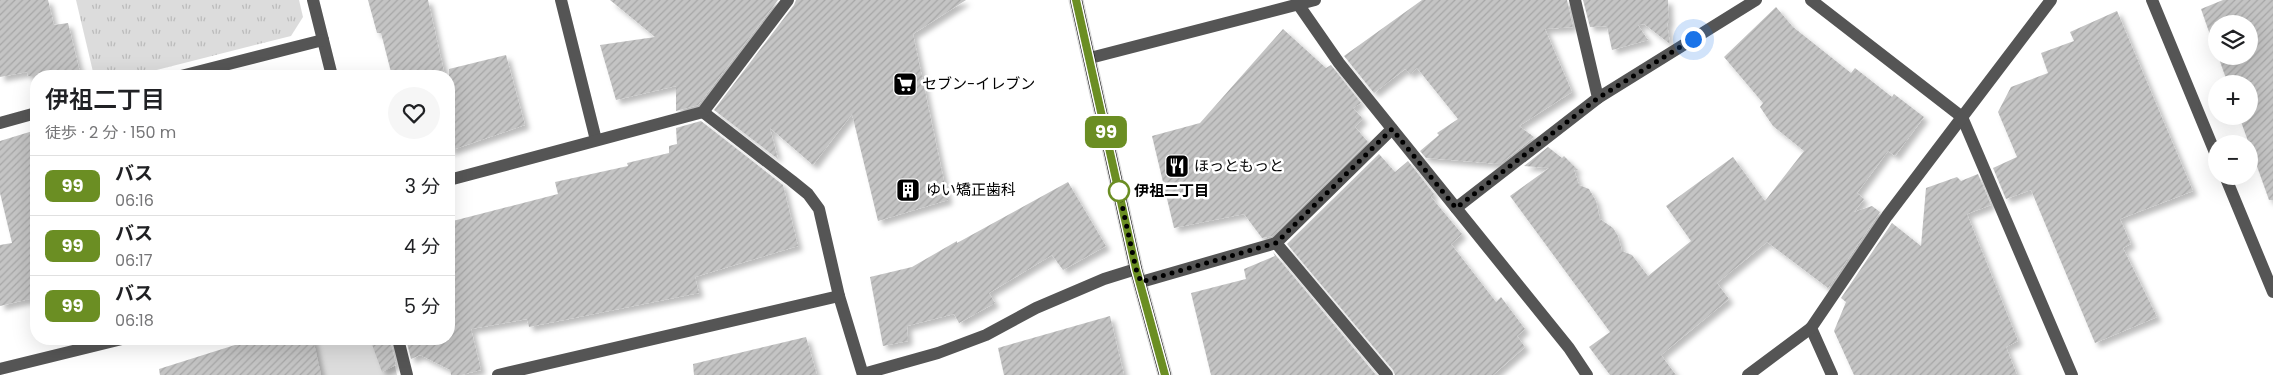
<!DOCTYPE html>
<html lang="ja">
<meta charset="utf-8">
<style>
:root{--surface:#fff;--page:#f6f6f6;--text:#202124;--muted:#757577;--line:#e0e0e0}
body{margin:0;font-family:Poppins,"Noto Sans JP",sans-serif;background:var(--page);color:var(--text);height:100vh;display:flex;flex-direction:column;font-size:19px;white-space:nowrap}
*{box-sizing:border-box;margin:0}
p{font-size:16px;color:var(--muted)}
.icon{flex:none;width:28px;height:28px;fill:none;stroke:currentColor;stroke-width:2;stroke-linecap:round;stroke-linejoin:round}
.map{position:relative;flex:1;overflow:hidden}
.drawer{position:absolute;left:30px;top:70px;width:425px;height:275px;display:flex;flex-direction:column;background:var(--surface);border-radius:20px;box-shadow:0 5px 20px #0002}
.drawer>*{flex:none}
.badge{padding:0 10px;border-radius:8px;font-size:18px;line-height:32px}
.tools{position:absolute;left:2208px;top:15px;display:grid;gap:10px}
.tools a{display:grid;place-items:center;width:50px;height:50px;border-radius:50%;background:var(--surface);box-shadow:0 5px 20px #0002;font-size:25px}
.you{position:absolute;width:25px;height:25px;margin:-12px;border:4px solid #fff;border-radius:50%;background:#1a73e8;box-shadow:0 0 0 8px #1a73e833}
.map>.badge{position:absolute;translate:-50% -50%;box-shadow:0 0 0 2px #fff}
.round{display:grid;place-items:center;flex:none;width:52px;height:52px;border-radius:26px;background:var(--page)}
.headline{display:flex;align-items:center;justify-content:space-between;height:85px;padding:0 15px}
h1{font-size:24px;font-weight:600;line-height:38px}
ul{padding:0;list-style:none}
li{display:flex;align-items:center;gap:15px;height:60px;padding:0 15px;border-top:1px solid var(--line)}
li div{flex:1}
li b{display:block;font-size:19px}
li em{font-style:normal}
li .badge{min-width:55px;font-weight:700;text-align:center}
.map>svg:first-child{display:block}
.grass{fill:#dcdcdc}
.park{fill:url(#park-tufts)}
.building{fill:url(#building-hatch);filter:url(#shadow)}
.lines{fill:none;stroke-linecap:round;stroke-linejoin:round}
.major-casing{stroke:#dbdbdb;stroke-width:15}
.minor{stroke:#555;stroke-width:12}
.major{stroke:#000;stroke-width:12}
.line-casing{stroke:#fff;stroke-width:11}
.line{stroke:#6b8e23;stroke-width:8}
.walk{stroke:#000;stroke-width:5;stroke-dasharray:0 9}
.stop-dot{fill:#fff;stroke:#6b8e23;stroke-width:2.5}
.labels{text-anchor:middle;stroke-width:5;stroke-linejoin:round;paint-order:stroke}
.poi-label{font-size:15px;fill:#000;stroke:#fff;text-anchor:start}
.stop-label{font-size:15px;font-weight:bold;fill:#000;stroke:#fff;text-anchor:start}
</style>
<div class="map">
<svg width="2273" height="375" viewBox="0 0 2273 375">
<defs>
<pattern id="park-tufts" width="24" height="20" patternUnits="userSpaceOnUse" patternTransform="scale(1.25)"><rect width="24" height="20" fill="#dcdcdc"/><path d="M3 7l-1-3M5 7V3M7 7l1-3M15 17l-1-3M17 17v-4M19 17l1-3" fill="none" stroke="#bbb"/></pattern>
<pattern id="building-hatch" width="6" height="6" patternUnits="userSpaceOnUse" patternTransform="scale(1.25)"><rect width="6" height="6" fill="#c4c4c4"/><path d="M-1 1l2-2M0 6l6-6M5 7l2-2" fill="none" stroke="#a7a7a7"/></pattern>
<filter id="shadow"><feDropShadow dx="4.5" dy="4.5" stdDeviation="2.5" flood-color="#0004"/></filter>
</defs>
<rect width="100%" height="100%" fill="#fff"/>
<polygon class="grass" points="240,339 388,339 397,375 252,375"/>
<polygon class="park" points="76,0 299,0 303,17 291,36 133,76 94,76"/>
<g class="building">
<polygon points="0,0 48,0 54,25 68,23 80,72 61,76 28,76 27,72 0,77"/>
<polygon points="368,0 428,0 445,76 399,76 398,70 391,72 381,33 377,33"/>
<polygon points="610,0 778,0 698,105 676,111 676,86 616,100 600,45 655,37"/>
<polygon points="796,0 966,0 913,34 948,200 878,221 852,114 813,165 770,128 778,159 714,110 794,5"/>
<polygon points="1422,0 1567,0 1573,27 1545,29 1572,92 1519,126 1534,137 1500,164 1426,158 1420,151 1439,135 1437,133 1458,119 1417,68 1410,74 1405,69 1374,93 1344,56"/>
<polygon points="1583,0 1668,0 1669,23 1667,23 1670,44 1644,24 1638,25 1648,40 1612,50 1607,26 1590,27"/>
<polygon points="2223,0 2273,0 2273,200 2269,200 2239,116 2249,116 2249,84 2228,84 2218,56 2249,56 2249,24 2216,24 2216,52 2201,9"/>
<polygon points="1776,7 1793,27 1851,73 1855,68 1892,97 1894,94 1924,117 1895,156 1888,151 1857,193 1864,199 1854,212 1872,206 1880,212 1828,288 1767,242 1717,283 1729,299 1661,355 1676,375 1610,375 1589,347 1610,332 1510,196 1549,168 1524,166 1548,147 1562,158 1564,156 1578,170 1574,170 1579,185 1589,189 1596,201 1600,219 1613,228 1618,236 1622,251 1632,255 1648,276 1691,241 1666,206 1733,157 1765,201 1804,151 1773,126 1760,107 1763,103 1724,57"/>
<polygon points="2117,11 2193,191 2120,219 2131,244 2123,248 2157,317 2095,343 2031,190 2006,199 1993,168 2017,157 1998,112 2011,87 2048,73 2041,53 2074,41 2070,32"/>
<polygon points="1283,29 1326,68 1331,65 1361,103 1353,108 1363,119 1355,127 1368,142 1272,236 1262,238 1244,214 1174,228 1152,136 1200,123"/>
<polygon points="506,55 525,125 449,151 449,69"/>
<polygon points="701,121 783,185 798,246 695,277 699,293 529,327 527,319 471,329 481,370 461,375 451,375 450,370 420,355 411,359 406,339 449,339 449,222 558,194 555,182 628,166 627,163 669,153 669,146 677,144 676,128"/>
<polygon points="36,130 36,299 25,300 0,306 0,245 12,243 0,193 0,141"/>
<polygon points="1379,154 1395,172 1408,161 1434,194 1431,197 1462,234 1451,244 1496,302 1501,297 1525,329 1517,336 1525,347 1493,375 1395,375 1393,370 1287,244"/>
<polygon points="1978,174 1991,205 1967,214 2018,341 2006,347 2017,375 1854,375 1834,331 1846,302 1841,298 1892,223 1921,246 1926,188 1957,177 1961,181"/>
<polygon points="1068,182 1106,246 1063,270 1052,255 989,293 995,303 959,323 954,314 907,326 908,341 883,346 870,277 912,267 957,241 957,243"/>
<polygon points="1273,252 1376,375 1211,375 1191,293 1246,279 1244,269 1275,256"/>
<polygon points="1110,316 1124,375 1004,375 998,348"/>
<polygon points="806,337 817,375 694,375 693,364"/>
<polygon points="254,339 313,339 321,375 160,375 159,369"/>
<polygon points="370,339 390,339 396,365 382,372"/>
</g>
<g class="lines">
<g class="major-casing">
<polyline id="major" points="1076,0 1136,269 1165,375"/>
</g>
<g class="minor">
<polyline points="313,0 332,76"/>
<polyline points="561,0 596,140"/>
<polyline points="1811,0 1962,117 2072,375"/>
<polyline points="2152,0 2216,155"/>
<polyline points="1298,4 1339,63 1569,348 1587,375"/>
<polyline points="1090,58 1315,0"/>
<polyline points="181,76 323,40"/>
<polyline points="1598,98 1756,0"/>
<polyline points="703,112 792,181 808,194 819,209 839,296 863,375"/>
<polyline points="0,123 36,113"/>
<polyline points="2225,176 2273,292"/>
<polyline points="449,180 703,112 788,0"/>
<polyline points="1456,208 1598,98 1575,0"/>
<polyline points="1276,243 1387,375"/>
<polyline points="1141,282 1276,243 1392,129"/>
<polyline points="1811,328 1832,375"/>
<polyline points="398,339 407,375"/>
<polyline points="0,369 122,339"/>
<polyline points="863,374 938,353 986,335 1036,308 1104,279 1136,269"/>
<polyline points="498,375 839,296"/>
<polyline points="1748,375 1811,328 1887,216 2051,0"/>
</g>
<use href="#major" class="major"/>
</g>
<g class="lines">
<g class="line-casing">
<polyline id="line" points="1076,0 1136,269 1165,375"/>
</g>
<use href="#line" class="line"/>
<polyline class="walk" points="1119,191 1136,269 1141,282 1276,243 1392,129 1456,208 1598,98 1693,39"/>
</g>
<defs>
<g id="supermarket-square" transform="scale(1.25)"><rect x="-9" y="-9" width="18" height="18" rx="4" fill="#000" stroke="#fff"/><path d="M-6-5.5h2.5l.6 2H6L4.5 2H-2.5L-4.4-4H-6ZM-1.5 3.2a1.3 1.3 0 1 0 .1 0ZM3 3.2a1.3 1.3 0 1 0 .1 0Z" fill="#fff"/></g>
<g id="restaurant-square" transform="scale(1.25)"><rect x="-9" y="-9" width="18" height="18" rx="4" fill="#000" stroke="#fff"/><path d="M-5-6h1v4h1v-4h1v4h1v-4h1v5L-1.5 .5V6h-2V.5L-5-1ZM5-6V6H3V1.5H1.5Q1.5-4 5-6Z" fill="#fff"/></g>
<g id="building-square" transform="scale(1.25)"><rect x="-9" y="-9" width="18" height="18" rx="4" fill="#000" stroke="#fff"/><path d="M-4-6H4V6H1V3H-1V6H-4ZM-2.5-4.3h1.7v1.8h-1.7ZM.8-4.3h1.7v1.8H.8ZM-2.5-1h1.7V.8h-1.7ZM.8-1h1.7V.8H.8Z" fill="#fff"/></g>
</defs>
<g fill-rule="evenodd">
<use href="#supermarket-square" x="905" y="84"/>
<use href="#restaurant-square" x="1177" y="166"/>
<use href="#building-square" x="908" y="190"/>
</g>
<circle class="stop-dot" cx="1119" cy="191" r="10"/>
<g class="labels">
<g class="poi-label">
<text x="922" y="89">セブン-イレブン</text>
<text x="1194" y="171">ほっともっと</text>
<text x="926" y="195">ゆい矯正歯科</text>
</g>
<g class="stop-label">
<text x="1134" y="196">伊祖二丁目</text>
</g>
</g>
</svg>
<div class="tools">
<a><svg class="icon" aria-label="layers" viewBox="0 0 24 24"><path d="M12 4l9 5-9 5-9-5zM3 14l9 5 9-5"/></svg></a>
<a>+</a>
<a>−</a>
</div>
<div class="you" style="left:1693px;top:39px"></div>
<b class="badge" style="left:1106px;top:132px;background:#6b8e23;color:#fff">99</b>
<section class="drawer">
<div class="headline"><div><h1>伊祖二丁目</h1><p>徒歩 · 2 分 · 150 m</p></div><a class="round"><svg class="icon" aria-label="heart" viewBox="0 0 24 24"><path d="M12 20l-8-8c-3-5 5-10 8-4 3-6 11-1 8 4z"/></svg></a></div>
<ul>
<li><span class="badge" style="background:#6b8e23;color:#fff">99</span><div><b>バス</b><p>06:16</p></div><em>3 分</em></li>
<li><span class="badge" style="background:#6b8e23;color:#fff">99</span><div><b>バス</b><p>06:17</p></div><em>4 分</em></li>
<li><span class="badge" style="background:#6b8e23;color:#fff">99</span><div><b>バス</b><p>06:18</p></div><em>5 分</em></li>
</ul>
</section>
</div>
